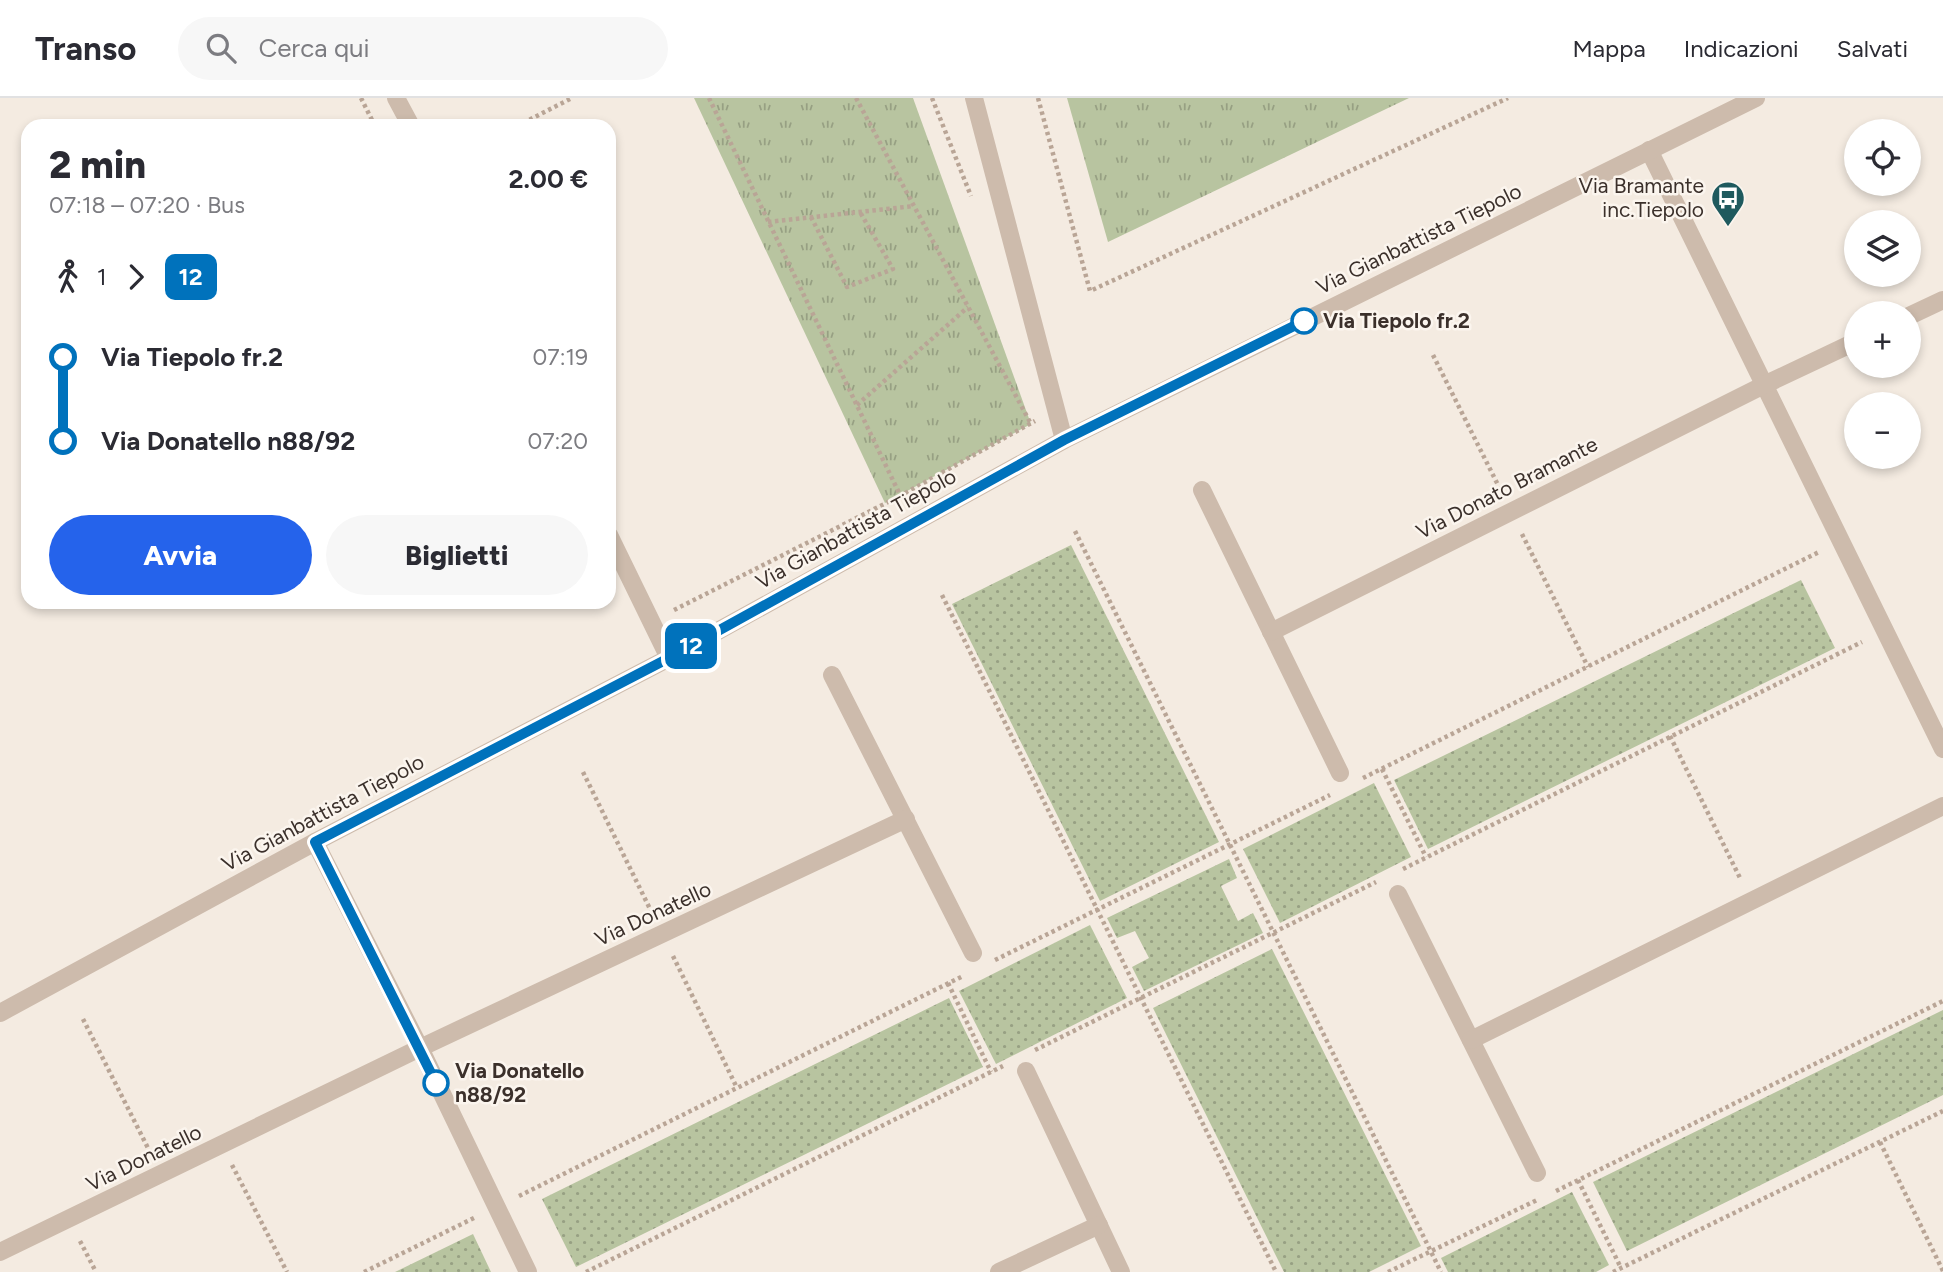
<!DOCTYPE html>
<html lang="it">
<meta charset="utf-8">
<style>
:root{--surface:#fff;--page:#f7f7f7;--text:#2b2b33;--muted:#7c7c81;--line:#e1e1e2;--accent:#2563eb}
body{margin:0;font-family:Figtree,sans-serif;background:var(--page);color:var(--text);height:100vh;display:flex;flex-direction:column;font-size:26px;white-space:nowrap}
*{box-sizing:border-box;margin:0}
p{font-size:23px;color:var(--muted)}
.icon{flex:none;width:38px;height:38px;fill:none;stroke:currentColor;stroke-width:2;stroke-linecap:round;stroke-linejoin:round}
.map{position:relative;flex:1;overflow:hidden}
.sheet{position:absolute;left:21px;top:21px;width:595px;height:490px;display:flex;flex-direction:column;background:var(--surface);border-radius:21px;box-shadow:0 4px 10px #0003}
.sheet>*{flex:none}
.badge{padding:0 14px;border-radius:10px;font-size:24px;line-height:46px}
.controls{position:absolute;left:1844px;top:21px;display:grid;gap:14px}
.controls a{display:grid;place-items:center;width:77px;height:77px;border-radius:50%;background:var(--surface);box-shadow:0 4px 10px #0003;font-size:35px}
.map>.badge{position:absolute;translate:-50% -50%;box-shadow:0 0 0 4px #fff}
.legs{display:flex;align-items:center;gap:10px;height:77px;padding:0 28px;font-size:23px}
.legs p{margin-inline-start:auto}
.overview{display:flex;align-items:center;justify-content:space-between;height:119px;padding:0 28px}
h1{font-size:38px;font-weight:800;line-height:52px}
.cta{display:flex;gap:14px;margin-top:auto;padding:14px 28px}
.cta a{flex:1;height:80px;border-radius:42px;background:var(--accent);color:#fff;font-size:28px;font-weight:800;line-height:80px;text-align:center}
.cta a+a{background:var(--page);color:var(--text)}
ul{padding:0 28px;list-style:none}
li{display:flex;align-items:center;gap:24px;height:84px;font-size:26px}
li i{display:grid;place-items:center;width:10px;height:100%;margin:0 9px;background:currentColor}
li i::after{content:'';width:18px;height:18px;margin:-9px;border:5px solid;border-radius:50%;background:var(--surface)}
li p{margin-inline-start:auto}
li:first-child i{background:linear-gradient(#0000 50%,currentColor 0)}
li:last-child i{background:linear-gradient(currentColor 50%,#0000 0)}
header{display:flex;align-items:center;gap:42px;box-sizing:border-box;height:98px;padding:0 35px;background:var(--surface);border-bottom:2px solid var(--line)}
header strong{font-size:33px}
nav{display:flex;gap:38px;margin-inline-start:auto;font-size:24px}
.search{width:490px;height:63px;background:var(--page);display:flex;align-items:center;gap:18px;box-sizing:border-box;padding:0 24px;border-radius:38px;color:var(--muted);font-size:26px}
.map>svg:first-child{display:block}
.grass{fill:url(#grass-dots)}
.park{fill:url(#park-tufts)}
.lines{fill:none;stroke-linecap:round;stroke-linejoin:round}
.path{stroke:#b9a596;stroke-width:4.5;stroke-dasharray:3.5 3.5;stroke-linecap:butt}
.street{stroke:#cdbbac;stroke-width:18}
.line-1-casing{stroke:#fff;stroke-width:16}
.line-1{stroke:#0072bc;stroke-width:10}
.stop-1-dot{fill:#fff;stroke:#0072bc;stroke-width:3.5}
.labels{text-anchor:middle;stroke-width:5;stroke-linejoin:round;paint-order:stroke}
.poi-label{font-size:21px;fill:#3b302b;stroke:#fbf5ee;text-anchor:end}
.street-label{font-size:21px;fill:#3b302b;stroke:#fbf5ee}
.stop-label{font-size:21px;font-weight:bold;fill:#3b302b;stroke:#fbf5ee;text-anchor:start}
</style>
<header>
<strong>Transo</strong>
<div class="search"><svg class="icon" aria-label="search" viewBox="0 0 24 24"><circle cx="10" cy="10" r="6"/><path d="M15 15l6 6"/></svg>Cerca qui</div>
<nav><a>Mappa</a><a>Indicazioni</a><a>Salvati</a></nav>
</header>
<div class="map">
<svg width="1943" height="1174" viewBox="0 0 1943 1174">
<defs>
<pattern id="grass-dots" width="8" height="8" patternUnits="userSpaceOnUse" patternTransform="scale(1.75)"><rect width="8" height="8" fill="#b8c4a0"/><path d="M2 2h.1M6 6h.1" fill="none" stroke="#97a083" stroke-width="1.8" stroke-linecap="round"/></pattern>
<pattern id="park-tufts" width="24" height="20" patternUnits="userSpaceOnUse" patternTransform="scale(1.75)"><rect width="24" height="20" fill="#b8c4a0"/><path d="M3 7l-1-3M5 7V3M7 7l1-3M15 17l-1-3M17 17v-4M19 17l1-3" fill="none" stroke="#97a083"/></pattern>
</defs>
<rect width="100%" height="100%" fill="#f4ebe1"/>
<g class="grass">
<polygon points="1071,447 1219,744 1100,803 952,506"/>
<polygon points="1801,482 1835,550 1428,751 1394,682"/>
<polygon points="1374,685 1411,759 1280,825 1243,751"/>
<polygon points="1229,761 1237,780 1221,788 1238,823 1253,815 1263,835 1144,893 1132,869 1149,860 1135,833 1117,840 1107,820"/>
<polygon points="1090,827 1127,900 996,966 959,893"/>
<polygon points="1272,851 1421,1148 1369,1174 1284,1174 1153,910"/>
<polygon points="949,900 983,969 576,1169 542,1101"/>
<polygon points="1943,912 1943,997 1627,1153 1593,1084"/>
<polygon points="1572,1094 1609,1167 1596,1174 1448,1174 1441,1160"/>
<polygon points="473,1136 491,1174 395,1174"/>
</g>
<g class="park">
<polygon points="694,0 913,0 1031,326 885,405"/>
<polygon points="1067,0 1409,0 1108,144"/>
</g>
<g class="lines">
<g class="path">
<polyline points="361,0 375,28"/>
<polyline points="709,0 901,399"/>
<polyline points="856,0 1031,326"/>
<polyline points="932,0 971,98"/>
<polyline points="1038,0 1090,193 1508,0"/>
<polyline points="517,28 572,0"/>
<polyline points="811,119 847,189 893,171 860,114"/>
<polyline points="768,124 914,108"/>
<polyline points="1433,257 1500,391"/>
<polyline points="857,307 968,209"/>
<polyline points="1075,433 1441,1174"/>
<polyline points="1522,436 1588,569"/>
<polyline points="942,497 1276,1174"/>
<polyline points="674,512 900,398 1035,323"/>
<polyline points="1670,638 1741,782"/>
<polyline points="1382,671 1426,759"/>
<polyline points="583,674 651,813"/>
<polyline points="1363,680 1819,454"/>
<polyline points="1403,771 1862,544"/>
<polyline points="673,858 737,990"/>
<polyline points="995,862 1330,697"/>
<polyline points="948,885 991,974"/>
<polyline points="83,921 150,1054"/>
<polyline points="1035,952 1376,784"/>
<polyline points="1880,1044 1943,1173"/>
<polyline points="232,1067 287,1174"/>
<polyline points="1578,1082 1621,1170"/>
<polyline points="1556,1093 1943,903"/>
<polyline points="519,1098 963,878"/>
<polyline points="80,1143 96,1174"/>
<polyline points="364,1174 476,1119"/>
<polyline points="586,1174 1003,968"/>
<polyline points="1388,1174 1539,1101"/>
<polyline points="1613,1174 1943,1013"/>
</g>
<g class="street">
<polyline points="396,0 411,28"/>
<polyline points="974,0 1064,342"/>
<polyline points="1649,52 1943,651"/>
<polyline points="1909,218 1943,202"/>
<polyline points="1202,392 1340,675"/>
<polyline points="609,437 669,560"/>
<polyline points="1271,534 1764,287 1857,243"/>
<polyline points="832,577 973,855"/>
<polyline points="315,744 420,950 528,1174"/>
<polyline points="1398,796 1537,1075"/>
<polyline points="0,915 315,744 669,560 1064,342 1756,0"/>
<polyline points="1471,942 1943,708"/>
<polyline points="1026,973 1121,1174"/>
<polyline points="0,1154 420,950 906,721"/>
<polyline points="999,1174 1099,1127"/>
</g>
</g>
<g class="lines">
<g class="line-1-casing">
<polyline id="line-1" points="436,985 315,744 669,560 1064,342 1304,223"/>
</g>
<use href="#line-1" class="line-1"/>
</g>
<defs>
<g id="bus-pin" transform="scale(1.75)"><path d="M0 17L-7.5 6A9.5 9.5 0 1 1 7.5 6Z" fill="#1f5a5e" stroke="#fbf5ee"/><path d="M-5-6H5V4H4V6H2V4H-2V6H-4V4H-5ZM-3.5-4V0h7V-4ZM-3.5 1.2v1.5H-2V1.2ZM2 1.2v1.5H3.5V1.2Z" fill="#fff"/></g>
</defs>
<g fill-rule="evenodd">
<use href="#bus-pin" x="1728" y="100"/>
</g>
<g class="stop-1-dot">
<circle cx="1304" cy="223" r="12"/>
<circle cx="436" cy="985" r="12"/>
</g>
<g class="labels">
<g class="poi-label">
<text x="1704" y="95">Via Bramante<tspan x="1704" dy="24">inc.Tiepolo</tspan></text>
</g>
<g class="street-label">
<text transform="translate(1419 141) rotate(-26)" y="7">Via Gianbattista Tiepolo</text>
<text transform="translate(1507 390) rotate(-27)" y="7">Via Donato Bramante</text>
<text transform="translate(856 431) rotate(-29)" y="7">Via Gianbattista Tiepolo</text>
<text transform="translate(323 715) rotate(-28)" y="7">Via Gianbattista Tiepolo</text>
<text transform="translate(653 816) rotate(-25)" y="7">Via Donatello</text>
<text transform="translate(144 1060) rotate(-26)" y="7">Via Donatello</text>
</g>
<g class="stop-label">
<text x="1323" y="230">Via Tiepolo fr.2</text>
<text x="455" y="980">Via Donatello<tspan x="455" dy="24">n88/92</tspan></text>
</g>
</g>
</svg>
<div class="controls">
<a><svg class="icon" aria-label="locate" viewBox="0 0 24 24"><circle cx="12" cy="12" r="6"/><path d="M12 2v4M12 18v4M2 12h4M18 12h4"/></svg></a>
<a><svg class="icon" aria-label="layers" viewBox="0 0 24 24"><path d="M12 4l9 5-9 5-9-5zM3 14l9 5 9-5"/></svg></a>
<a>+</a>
<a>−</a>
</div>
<b class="badge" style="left:691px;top:548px;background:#0072bc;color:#fff">12</b>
<section class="sheet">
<div class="overview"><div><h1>2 min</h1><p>07:18 – 07:20 · Bus</p></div><b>2.00 €</b></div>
<div class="legs"><svg class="icon" aria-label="walk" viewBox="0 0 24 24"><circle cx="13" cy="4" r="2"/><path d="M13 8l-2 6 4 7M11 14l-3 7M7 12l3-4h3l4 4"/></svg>1<svg class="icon" aria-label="forward" viewBox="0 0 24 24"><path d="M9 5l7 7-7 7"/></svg><b class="badge" style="background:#0072bc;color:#fff">12</b></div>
<ul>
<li><i style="color:#0072bc"></i><b>Via Tiepolo fr.2</b><p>07:19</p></li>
<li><i style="color:#0072bc"></i><b>Via Donatello n88/92</b><p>07:20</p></li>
</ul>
<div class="cta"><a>Avvia</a><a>Biglietti</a></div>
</section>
</div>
